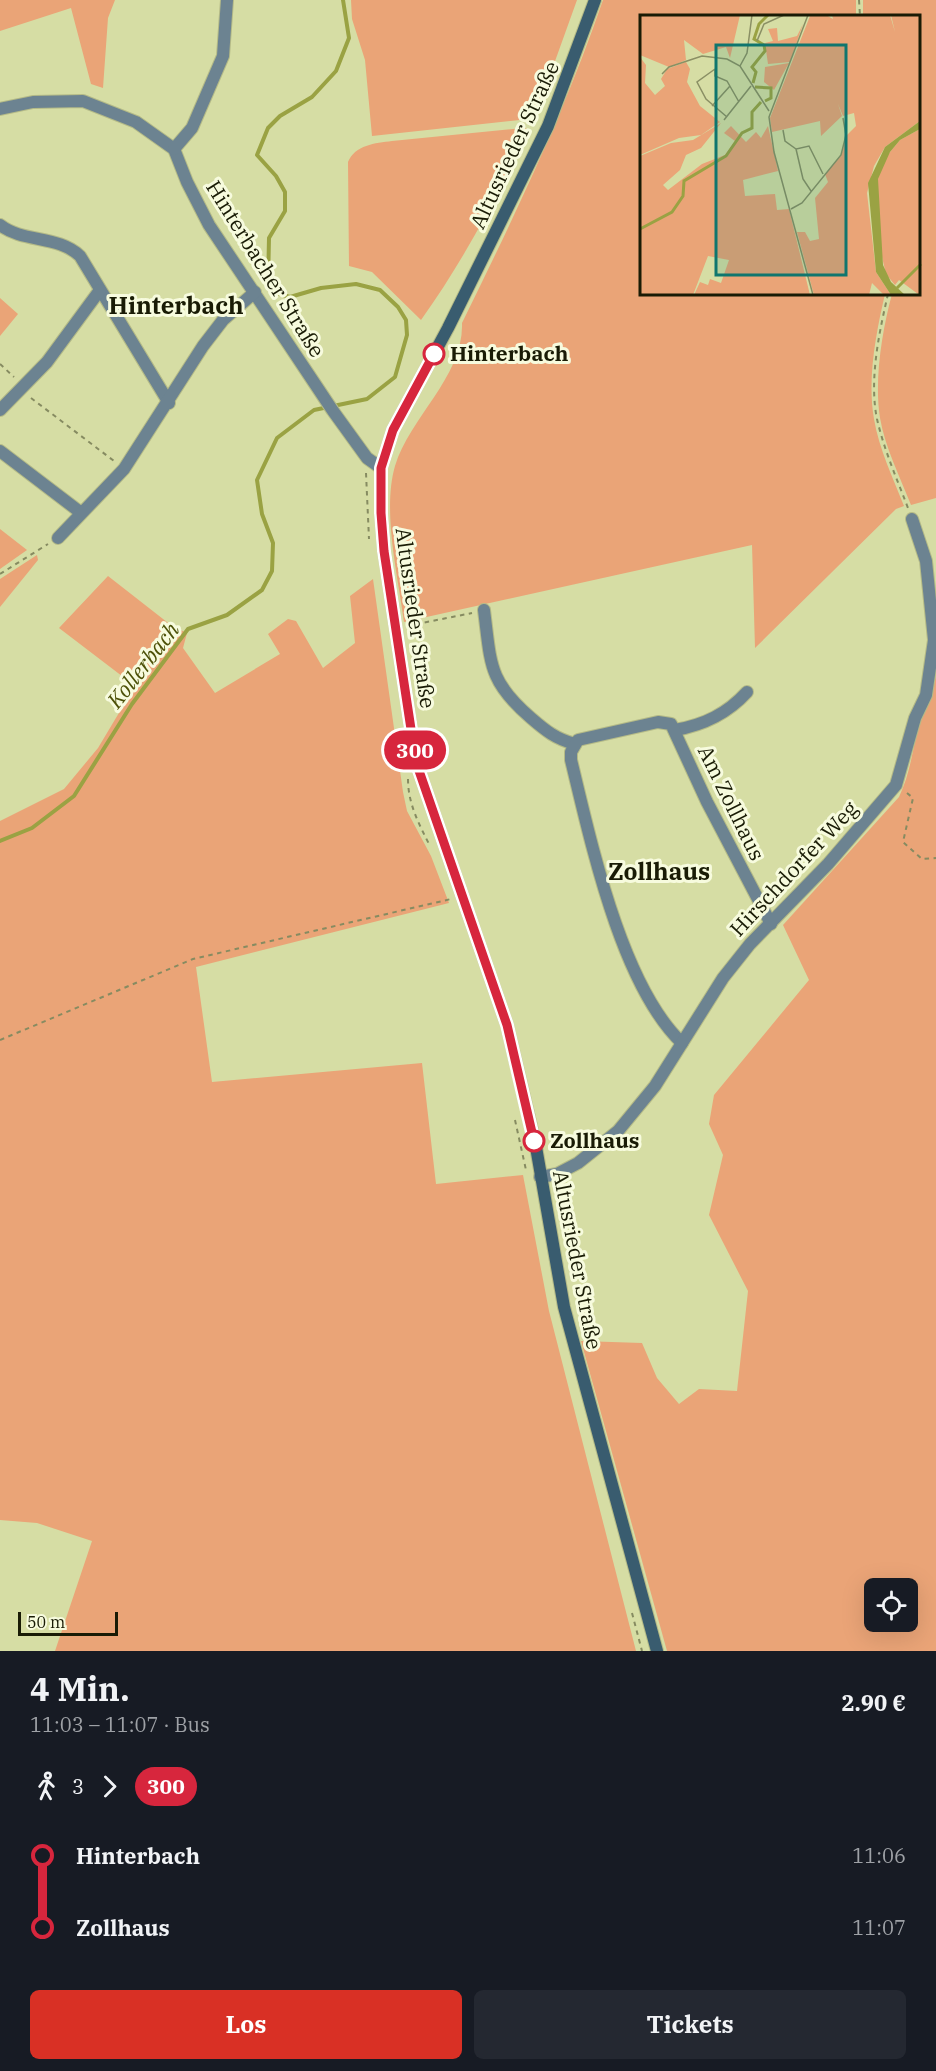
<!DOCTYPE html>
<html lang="de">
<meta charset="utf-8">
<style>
:root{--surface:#171b24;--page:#242831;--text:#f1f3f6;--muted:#9ea1a6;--accent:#d93025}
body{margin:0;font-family:"IBM Plex Serif",serif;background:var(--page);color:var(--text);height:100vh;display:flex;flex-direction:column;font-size:22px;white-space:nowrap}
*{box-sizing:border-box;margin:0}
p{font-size:20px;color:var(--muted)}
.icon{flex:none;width:33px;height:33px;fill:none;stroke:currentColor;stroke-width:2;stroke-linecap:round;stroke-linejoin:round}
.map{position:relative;height:1651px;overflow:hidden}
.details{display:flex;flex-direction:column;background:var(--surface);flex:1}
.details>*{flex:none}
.badge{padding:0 12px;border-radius:20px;font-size:21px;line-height:39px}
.fabs{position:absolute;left:864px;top:1578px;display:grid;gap:12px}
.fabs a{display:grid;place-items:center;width:54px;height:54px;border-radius:9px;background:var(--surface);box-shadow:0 6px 24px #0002;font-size:30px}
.scale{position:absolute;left:18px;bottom:15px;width:100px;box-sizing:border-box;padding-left:6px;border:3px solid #191b05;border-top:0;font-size:16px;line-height:21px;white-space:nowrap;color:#191b05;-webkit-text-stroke:4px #f7fbde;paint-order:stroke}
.map>.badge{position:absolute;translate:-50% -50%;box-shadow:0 0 0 3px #fff}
.legs{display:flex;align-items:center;gap:9px;height:66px;padding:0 30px;font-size:20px}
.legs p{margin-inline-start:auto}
.head{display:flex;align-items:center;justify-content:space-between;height:102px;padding:0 30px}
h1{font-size:33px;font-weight:700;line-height:45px}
.button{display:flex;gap:12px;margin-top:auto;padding:12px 30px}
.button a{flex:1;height:69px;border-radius:9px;background:var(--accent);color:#fff;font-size:24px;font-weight:700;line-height:69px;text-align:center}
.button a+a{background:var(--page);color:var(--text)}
ul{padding:0 30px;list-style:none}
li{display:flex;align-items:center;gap:21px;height:72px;font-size:22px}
li i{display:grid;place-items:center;width:9px;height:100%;margin:0 8px;background:currentColor}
li i::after{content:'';width:15px;height:15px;margin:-8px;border:4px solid;border-radius:50%;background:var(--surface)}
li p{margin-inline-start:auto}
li:first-child i{background:linear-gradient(#0000 50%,currentColor 0)}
li:last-child i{background:linear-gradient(currentColor 50%,#0000 0)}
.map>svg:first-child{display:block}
.green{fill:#eaa477;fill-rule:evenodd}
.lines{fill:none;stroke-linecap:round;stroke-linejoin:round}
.stream{stroke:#9aa243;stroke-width:4}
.minor-casing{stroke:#b4ba87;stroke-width:14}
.secondary-casing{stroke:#b4ba87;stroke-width:14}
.path{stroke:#868b61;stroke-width:2;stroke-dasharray:4.5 4.5;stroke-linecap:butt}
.minor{stroke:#6c8391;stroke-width:12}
.secondary{stroke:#395c6f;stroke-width:12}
.line-1-casing{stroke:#fff;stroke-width:14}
.line-1{stroke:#d7263d;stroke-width:9}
.stop-1-dot{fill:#fff;stroke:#d7263d;stroke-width:3}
.labels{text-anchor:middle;stroke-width:6;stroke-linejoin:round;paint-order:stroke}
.street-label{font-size:21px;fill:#191b05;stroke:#f7fbde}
.stop-label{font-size:21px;font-weight:bold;fill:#191b05;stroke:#f7fbde;text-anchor:start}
.water-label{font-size:22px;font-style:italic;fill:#4d5108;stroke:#f7fbde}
.quarter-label{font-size:24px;font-weight:bold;fill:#191b05;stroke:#f7fbde}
.inset-river{fill:none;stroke:#9aa243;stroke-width:3}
.inset-road{fill:none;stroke:#8a8f64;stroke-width:1.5}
.view{fill:#0f766e;fill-opacity:0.15;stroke:#0f766e;stroke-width:3}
.inset-edge{fill:none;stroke:#191b05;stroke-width:3}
</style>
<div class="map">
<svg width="936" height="1651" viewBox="0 0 936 1651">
<rect width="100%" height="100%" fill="#d6dda4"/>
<g class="green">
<polygon points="0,0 115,0 108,18 103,88 91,84 71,8 0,31"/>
<polygon points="351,0 577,0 536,114 529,119 372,136 365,60 352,19"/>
<path d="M603,0H856V16H642V294H885C876,333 867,379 874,419C879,449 893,478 904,506L896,509L755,648L752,545L404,622C398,576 382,511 395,466C410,417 464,376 462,323C514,217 565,111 603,0Z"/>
<path d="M863,0H936V498L911,505C900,477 885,447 880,418C874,380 882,331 892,294H920V16H863Z"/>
<path d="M523,128L528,129L529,134C495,199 464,260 421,320L372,272L349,266L348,162C355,145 375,143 392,141Z"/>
<polygon points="0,298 18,314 0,336"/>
<polygon points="0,529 27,550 0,569"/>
<polygon points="37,555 38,560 0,607 0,579"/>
<polygon points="108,576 172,626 187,633 183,648 215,693 280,654 268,634 288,619 296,621 323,668 355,643 350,596 373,579 403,792 407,811 431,856 449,903 196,967 212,1082 422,1063 436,1184 523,1175 549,1311 636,1651 55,1651 92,1541 37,1523 0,1520 0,821 64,789 98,748 135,686 59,628"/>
<path d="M936,675V1651H667L581,1341L642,1343L657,1378L679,1404L699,1389L737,1391L748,1291L709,1215L723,1155L709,1124L714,1095L809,980L783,925L899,797C911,772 913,746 920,719C925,704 933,692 936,675ZM874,1588H908V1622H874Z"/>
</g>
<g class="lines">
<polyline class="stream" points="0,841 32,828 74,796 132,704 188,629 227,615 262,590 272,571 273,543 262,514 257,480 277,438 314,410 367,399 395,377 407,335 406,320 398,307 380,290 356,284 321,288 290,297 276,293 268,285 269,238 285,211 285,192 276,176 257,155 268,128 280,116 312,97 336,71 349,38 343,0"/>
<g class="minor-casing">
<g id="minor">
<polyline points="0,109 33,102 83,101 136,122 174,149 187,182 209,225 333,411 367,458 381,468"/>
<polyline points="174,149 192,128 223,56 227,0"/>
<path d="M0,225C23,243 58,235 80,256L169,403"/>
<polyline points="0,410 47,362 100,290"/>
<polyline points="0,451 80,512"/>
<polyline points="58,538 124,469 203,346 223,320 255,292"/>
<path d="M484,610C491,664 488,681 531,718C546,731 556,739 575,744"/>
<path d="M675,730C704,725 727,714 747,692"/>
<path d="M682,1043C621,985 591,842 571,760V752L578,740L658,722L671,724L707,802L771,924"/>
<polyline points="540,1177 557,1174 578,1163 618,1131 655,1086 723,978 750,944 828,864 896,785 915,718 926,695 934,640 926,561 912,519"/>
</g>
</g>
<g class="secondary-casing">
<polyline id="secondary" points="595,0 548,126 448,328 393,430 381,468 381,513 384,551 416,762 507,1025 536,1147 564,1307 657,1651"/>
</g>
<g class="path">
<polyline points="859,0 860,16"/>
<path d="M888,294C879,333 869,380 877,419C884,450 897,479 908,508"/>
<polyline points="0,364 14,377"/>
<polyline points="31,398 114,461"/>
<polyline points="366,473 369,539"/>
<polyline points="0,574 48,544"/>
<polyline points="407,626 472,613"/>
<path d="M408,779C408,804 419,824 430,846"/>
<polyline points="907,793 913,798 903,842 922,859 936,858"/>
<polyline points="0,1040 193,959 451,899"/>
<polyline points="515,1120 526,1170"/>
<polyline points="632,1613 642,1651"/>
</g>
<use href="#minor" class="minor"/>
<use href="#secondary" class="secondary"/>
</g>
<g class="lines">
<g class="line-1-casing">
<polyline id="line-1" points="434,354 393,430 381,468 381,513 384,551 416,762 507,1025 534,1141"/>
</g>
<use href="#line-1" class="line-1"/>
</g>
<g class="stop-1-dot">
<circle cx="434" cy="354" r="10"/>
<circle cx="534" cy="1141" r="10"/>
</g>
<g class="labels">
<g class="street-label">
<text transform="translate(515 145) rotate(-65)" y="7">Altusrieder Straße</text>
<text transform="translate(265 269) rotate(58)" y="7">Hinterbacher Straße</text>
<text transform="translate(415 618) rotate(82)" y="7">Altusrieder Straße</text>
<text transform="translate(731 803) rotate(64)" y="7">Am Zollhaus</text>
<text transform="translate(794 869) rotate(-47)" y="7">Hirschdorfer Weg</text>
<text transform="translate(577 1260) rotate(79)" y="7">Altusrieder Straße</text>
</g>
<g class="stop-label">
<text x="450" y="361">Hinterbach</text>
<text x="550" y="1148">Zollhaus</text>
</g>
<g class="water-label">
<text transform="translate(143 665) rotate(-52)" y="8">Kollerbach</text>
</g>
<g class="quarter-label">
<text x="176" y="314">Hinterbach</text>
<text x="659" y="880">Zollhaus</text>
</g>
</g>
<g transform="translate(640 15)">
<rect width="280" height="280" fill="#d6dda4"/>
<path d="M0,0H100L90,43L86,32L63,39L44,25L46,45L29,52L0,40ZM186,0L193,4L192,0H250L255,17L251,0H280V106L245,132L234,151L227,178L236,257L251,280H244L232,268L229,280H174L157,217H165L170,226L179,224L175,183L188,167L185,159L201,141L207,120L216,111L214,98L203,101L198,89L202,101L181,121L180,106L132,117L130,103L170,1ZM163,9L150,47L128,49L125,28L133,26L128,14L137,13L138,26L157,21ZM0,42L6,50L5,68L15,80L25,71L21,64L27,54L46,47L50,54L47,67L60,91L80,107L61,120L39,123L0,140ZM149,48L134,75L124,67L125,52ZM81,108L61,133L46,140L40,155L23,170L28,175L62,149L85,140L95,126L84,118L91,111L106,127L116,117L121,123L128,111L138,156L103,165L105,181L135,179L137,195L149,194L170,280H54L60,267L68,270L70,264L81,268L89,245L68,241L53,280H0V141L31,128L53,125ZM280,114L281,278L278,279L259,265L255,270L246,259L239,229L237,174L239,154L250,137L260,125Z" fill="#eaa477"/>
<path d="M280,106V114L260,125L250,137L238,164L243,250L251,267L265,280H251L236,257L228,168L245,132Z" fill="#9aa243"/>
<path class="inset-river" d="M113,68L116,57L112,52L125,36L124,30L114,24L119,9L128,0M115,72L131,73V83L125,86M0,214L32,197L43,181L44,166L86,141L102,118L112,113V97L121,87M257,273L281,249"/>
<path class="inset-road" d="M168,0L129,102L134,137L173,280M117,26L124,9L144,0M100,51L107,38L112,0M75,54L57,67L66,84L87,102M75,54V61L87,66L99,87M22,59L29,52L62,41L87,44L100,51L129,96M72,91L90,71M84,105L111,71M143,115L145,126L156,134M171,176L163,164L156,134L169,131L183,159M151,194L162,188L201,140L206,120L203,103"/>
<path class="view" d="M76,30H206V260H76Z"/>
<rect width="280" height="280" class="inset-edge"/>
</g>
</svg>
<div class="fabs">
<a><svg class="icon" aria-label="locate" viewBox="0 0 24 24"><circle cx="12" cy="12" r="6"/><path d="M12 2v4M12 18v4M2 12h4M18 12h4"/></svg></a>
</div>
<div class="scale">50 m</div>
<b class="badge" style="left:415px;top:750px;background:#d7263d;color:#fff">300</b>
</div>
<section class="details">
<div class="head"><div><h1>4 Min.</h1><p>11:03 – 11:07 · Bus</p></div><b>2.90 €</b></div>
<div class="legs"><svg class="icon" aria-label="walk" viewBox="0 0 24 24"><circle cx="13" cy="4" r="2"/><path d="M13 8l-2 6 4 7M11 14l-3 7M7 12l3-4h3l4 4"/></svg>3<svg class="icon" aria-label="forward" viewBox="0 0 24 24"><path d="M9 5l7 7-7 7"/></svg><b class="badge" style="background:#d7263d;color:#fff">300</b></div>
<ul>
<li><i style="color:#d7263d"></i><b>Hinterbach</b><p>11:06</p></li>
<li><i style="color:#d7263d"></i><b>Zollhaus</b><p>11:07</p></li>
</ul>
<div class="button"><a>Los</a><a>Tickets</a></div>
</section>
